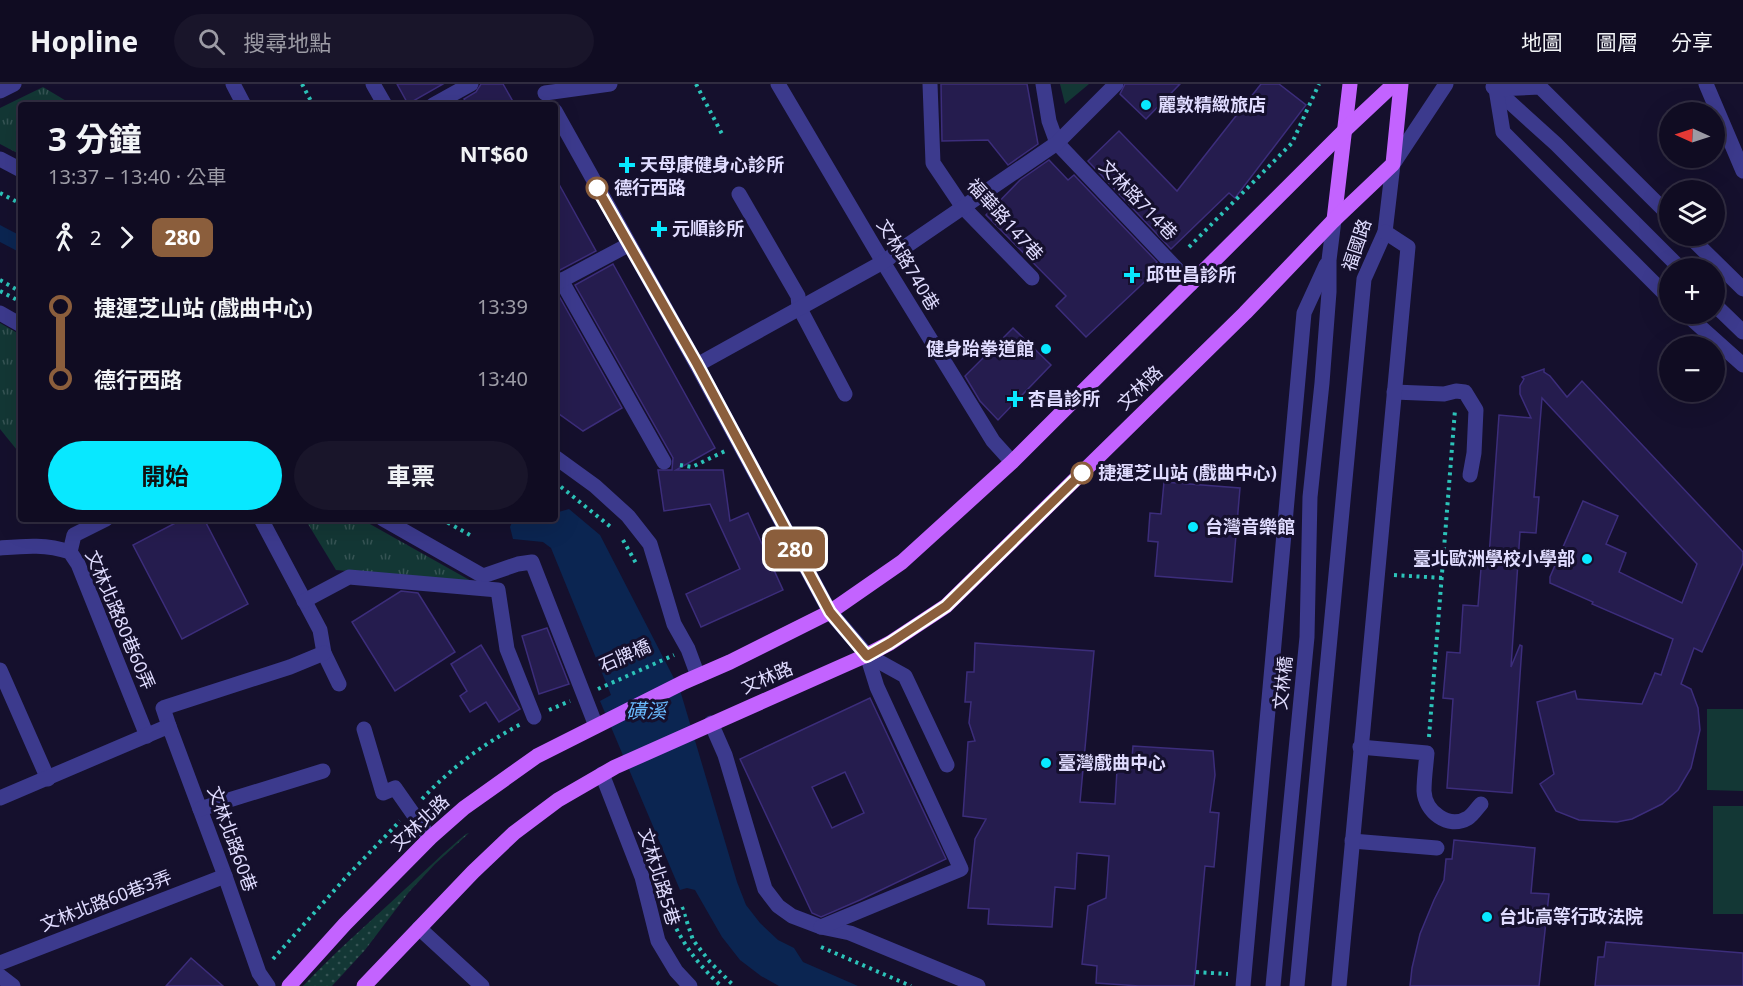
<!DOCTYPE html>
<html lang="zh-TW">
<meta charset="utf-8">
<style>
:root{--surface:#100c22;--page:#19152a;--text:#f1f3f6;--muted:#9c9ba5;--line:#302c40;--accent:#08e8ff}
body{margin:0;font-family:"Noto Sans","Noto Sans TC",sans-serif;background:var(--page);color:var(--text);height:100vh;display:flex;flex-direction:column;font-size:22px;white-space:nowrap}
*{box-sizing:border-box;margin:0}
p{font-size:20px;color:var(--muted)}
.icon{flex:none;width:33px;height:33px;fill:none;stroke:currentColor;stroke-width:2;stroke-linecap:round;stroke-linejoin:round}
.map{position:relative;flex:1;overflow:hidden}
.panel{position:absolute;left:18px;top:18px;width:540px;height:420px;display:flex;flex-direction:column;background:var(--surface);border-radius:6px;box-shadow:0 6px 24px #0002,0 0 0 2px var(--line)}
.panel>*{flex:none}
.badge{padding:0 12px;border-radius:9px;font-size:21px;line-height:39px}
.needle{width:39px;rotate:273deg}
.fabs{position:absolute;left:1659px;top:18px;display:grid;gap:12px}
.fabs a{display:grid;place-items:center;width:66px;height:66px;border-radius:50%;background:var(--surface);box-shadow:0 6px 24px #0002,0 0 0 2px var(--line);font-size:30px}
.map>.badge{position:absolute;translate:-50% -50%;box-shadow:0 0 0 3px #fff}
.legs{display:flex;align-items:center;gap:9px;height:66px;padding:0 30px;font-size:20px}
.legs p{margin-inline-start:auto}
.summary{display:flex;align-items:center;justify-content:space-between;height:102px;padding:0 30px}
h1{font-size:33px;font-weight:700;line-height:45px}
.primary-button{display:flex;gap:12px;margin-top:auto;padding:12px 30px}
.primary-button a{flex:1;height:69px;border-radius:36px;background:var(--accent);color:#111;font-size:24px;font-weight:700;line-height:69px;text-align:center}
.primary-button a+a{background:var(--page);color:var(--text)}
ul{padding:0 30px;list-style:none}
li{display:flex;align-items:center;gap:21px;height:72px;font-size:22px}
li i{display:grid;place-items:center;width:9px;height:100%;margin:0 8px;background:currentColor}
li i::after{content:'';width:15px;height:15px;margin:-8px;border:4px solid;border-radius:50%;background:var(--surface)}
li p{margin-inline-start:auto}
li:first-child i{background:linear-gradient(#0000 50%,currentColor 0)}
li:last-child i{background:linear-gradient(currentColor 50%,#0000 0)}
header{display:flex;align-items:center;gap:36px;box-sizing:border-box;height:84px;padding:0 30px;background:var(--surface);border-bottom:2px solid var(--line)}
header strong{font-size:28px}
nav{display:flex;gap:33px;margin-inline-start:auto;font-size:21px}
.search{width:420px;height:54px;background:var(--page);display:flex;align-items:center;gap:15px;box-sizing:border-box;padding:0 21px;border-radius:33px;color:var(--muted);font-size:22px}
.map>svg:first-child{display:block}
.grass{fill:url(#grass-dots)}
.park{fill:url(#park-tufts)}
.garden{fill:#133735}
.water{fill:#0b2551}
.building{fill:#251c4e;stroke:#3c2d7b;stroke-width:1.5;fill-rule:evenodd}
.lines{fill:none;stroke-linecap:round;stroke-linejoin:round}
.path{stroke:#2cc3b9;stroke-width:4;stroke-dasharray:3 4.5;stroke-linecap:butt}
.minor{stroke:#3c3a8d;stroke-width:15}
.major{stroke:#c363ff;stroke-width:15}
.line-1-casing{stroke:#fff;stroke-width:14}
.line-1{stroke:#8b5e3c;stroke-width:9}
.poi-dot{fill:#08e8ff;stroke:#15102d;stroke-width:2}
.stop-1-dot{fill:#fff;stroke:#8b5e3c;stroke-width:3}
.labels{text-anchor:middle;stroke-width:6;stroke-linejoin:round;paint-order:stroke}
.poi-label{font-size:18px;font-weight:bold;fill:#e0dcff;stroke:#15102d;text-anchor:start}
.stop-label{font-size:18px;font-weight:bold;fill:#e0dcff;stroke:#15102d;text-anchor:start}
.street-label{font-size:18px;fill:#e0dcff;stroke:#15102d}
.water-label{font-size:20px;font-style:italic;fill:#6abbff;stroke:#15102d}
</style>
<header>
<strong>Hopline</strong>
<div class="search"><svg class="icon" aria-label="search" viewBox="0 0 24 24"><circle cx="10" cy="10" r="6"/><path d="M15 15l6 6"/></svg>搜尋地點</div>
<nav><a>地圖</a><a>圖層</a><a>分享</a></nav>
</header>
<div class="map">
<svg width="1743" height="902" viewBox="0 0 1743 902">
<defs>
<pattern id="grass-dots" width="8" height="8" patternUnits="userSpaceOnUse" patternTransform="scale(1.5)"><rect width="8" height="8" fill="#133735"/><path d="M2 2h.1M6 6h.1" fill="none" stroke="#355353" stroke-width="1.8" stroke-linecap="round"/></pattern>
<pattern id="park-tufts" width="24" height="20" patternUnits="userSpaceOnUse" patternTransform="scale(1.5)"><rect width="24" height="20" fill="#133735"/><path d="M3 7l-1-3M5 7V3M7 7l1-3M15 17l-1-3M17 17v-4M19 17l1-3" fill="none" stroke="#355353"/></pattern>
</defs>
<rect width="100%" height="100%" fill="#15102d"/>
<path class="grass" d="M469,749L435,780L409,808L365,866L332,902H303C335,868 370,838 404,806C425,787 444,768 466,750Z"/>
<g class="park">
<polygon points="1060,0 1089,0 1065,20"/>
<polygon points="43,3 73,21 21,21 21,71 0,60 0,24"/>
<polygon points="0,239 21,251 21,371 0,345"/>
<polygon points="305,435 361,435 473,498 336,486"/>
</g>
<g class="garden">
<polygon points="1707,625 1743,625 1743,707 1707,706"/>
<rect x="1713" y="722" width="30" height="108"/>
</g>
<g class="water">
<polygon points="0,141 21,152 21,169 0,158"/>
<polygon points="569,425 600,451 680,606 737,798 746,821 760,839 778,856 794,864 803,878 858,902 779,902 761,892 740,876 722,853 695,806 687,804 680,806 600,617 611,611 551,464 543,458 513,455 510,443 513,436 512,435 540,435 545,437 546,435 555,435 555,429"/>
</g>
<g class="building">
<polygon points="397,0 443,0 408,20"/>
<polygon points="481,0 503,0 515,21 468,21 464,15 476,8"/>
<polygon points="941,0 1027,0 1038,60 1008,81 988,56 942,57"/>
<polygon points="1125,0 1180,0 1146,35 1120,10"/>
<polygon points="1261,0 1279,0 1306,21 1235,114 1229,109 1171,165 1088,77 1119,47 1177,107"/>
<polygon points="1049,76 1068,96 1074,91 1157,178 1151,184 1155,188 1086,253 1056,222 1066,212 986,131 1020,96"/>
<polygon points="555,93 596,167 560,186 555,177"/>
<polygon points="613,180 715,364 676,386 723,386 730,437 748,429 783,506 701,543 686,510 740,485 710,420 664,427 658,386 672,386 673,374 575,201"/>
<polygon points="559,212 622,324 583,347 555,327 555,214"/>
<polygon points="1013,244 1051,281 998,336 980,317 965,292"/>
<polygon points="1544,285 1544,288 1550,292 1567,313 1582,297 1743,468 1743,479 1702,568 1694,564 1681,600 1691,605 1698,624 1700,646 1691,684 1678,706 1662,720 1632,735 1617,738 1579,736 1556,727 1540,700 1554,690 1537,618 1575,607 1577,615 1642,620 1655,589 1661,591 1673,555 1592,520 1593,518 1550,499 1550,493 1583,417 1618,432 1606,460 1626,469 1619,488 1682,519 1697,480 1542,314 1534,413 1539,413 1536,449 1520,448 1511,583 1520,561 1522,562 1512,709 1447,704 1453,615 1443,614 1447,568 1460,569 1463,521 1478,522 1482,472 1489,473 1499,331 1531,334 1520,310 1520,302 1524,295 1522,293"/>
<polygon points="1164,398 1240,404 1232,498 1155,492 1158,458 1148,457 1150,429 1161,430"/>
<polygon points="183,435 204,435 248,520 182,555 133,461"/>
<polygon points="401,507 418,509 455,568 395,607 352,538"/>
<polygon points="547,544 569,600 539,610 522,552"/>
<polygon points="975,559 1094,567 1080,718 1115,720 1117,686 1131,686 1133,662 1213,667 1215,691 1210,728 1219,729 1214,783 1205,782 1194,902 1139,902 1096,899 1097,882 1082,880 1088,822 1106,814 1109,772 1077,769 1075,805 1055,803 1052,843 988,840 989,825 968,824 975,755 986,735 963,732 968,658 975,657 969,639 971,618 965,618 967,588 974,588"/>
<polygon points="481,561 520,625 499,638 486,618 470,628 460,612 467,607 451,580"/>
<path d="M870,614L946,775L860,816L821,833L812,829L740,675ZM845,688L864,729L832,744L812,703Z"/>
<polygon points="1454,756 1535,764 1531,809 1549,810 1539,902 1410,902 1412,884 1420,850 1434,816 1444,796 1446,775 1452,775"/>
<polygon points="1606,858 1743,869 1743,902 1595,902 1598,873 1604,873"/>
<polygon points="191,874 223,902 166,902"/>
</g>
<g class="lines">
<g class="path">
<polyline points="302,0 313,21"/>
<polyline points="696,0 722,50"/>
<polyline points="0,109 21,120"/>
<polyline points="1189,163 1292,59 1319,0"/>
<polyline points="0,196 21,208"/>
<polyline points="0,207 21,218"/>
<polyline points="680,381 692,383 725,367"/>
<polyline points="555,398 612,444"/>
<polyline points="441,435 470,451"/>
<polyline points="623,456 637,481"/>
<polyline points="1394,491 1442,494"/>
<polyline points="598,605 674,571"/>
<polyline points="549,626 570,617"/>
<polyline points="1429,653 1455,326"/>
<path d="M422,715C451,684 483,660 521,640"/>
<polyline points="682,823 693,856 710,878 734,902"/>
<path d="M673,838C686,865 700,882 721,902"/>
<polyline points="821,863 911,902"/>
<polyline points="273,875 348,791 400,737"/>
<polyline points="1196,888 1228,890"/>
</g>
<g class="minor">
<polyline points="233,0 244,21"/>
<polyline points="373,0 385,21"/>
<polyline points="778,0 883,178 993,357 1012,378"/>
<polyline points="930,0 933,79 962,122 1032,194"/>
<polyline points="1043,0 1049,37 1057,59 1191,200"/>
<polyline points="1706,0 1743,87"/>
<polyline points="1493,3 1556,60 1680,184"/>
<polyline points="0,7 14,0"/>
<polyline points="545,9 610,0"/>
<polyline points="433,21 471,0"/>
<polyline points="555,27 697,281 830,528 867,571 905,592 947,681"/>
<polyline points="0,75 21,86"/>
<polyline points="739,110 798,212 799,223 845,310"/>
<polyline points="1670,132 1540,3 1496,5 1503,48 1670,215"/>
<polyline points="1689,152 1743,205"/>
<polyline points="561,196 664,378"/>
<polyline points="555,200 628,161"/>
<polyline points="1714,220 1743,248"/>
<polyline points="0,229 21,241"/>
<polyline points="1686,230 1743,281"/>
<polyline points="697,281 883,178 1057,59 1116,0"/>
<polyline points="1394,308 1444,310 1456,307 1465,308 1476,326 1474,369 1470,391"/>
<polyline points="555,373 595,402 628,432 650,460 674,540 688,565 698,592"/>
<polyline points="261,435 320,546 324,569 339,600"/>
<polyline points="383,435 483,492 518,480 532,478 596,642"/>
<path d="M0,464C25,462 46,460 70,468L78,480L147,652"/>
<polyline points="70,468 74,451 106,435"/>
<polyline points="304,517 349,493 498,506 507,565 534,633"/>
<polyline points="0,586 48,695"/>
<polyline points="711,639 725,671 765,805 778,822 792,832 821,843 850,849 978,902"/>
<polyline points="169,642 163,624 290,583 324,569"/>
<polyline points="364,645 383,709 395,704 430,754"/>
<path d="M1360,663L1427,669C1426,681 1424,694 1424,707C1425,727 1448,746 1468,734C1473,731 1477,724 1481,720"/>
<polyline points="602,690 642,793 658,857 676,887 690,902"/>
<polyline points="0,714 169,642 225,792 259,889 268,902"/>
<polyline points="200,725 323,687"/>
<polyline points="1352,757 1437,764"/>
<polyline points="821,843 961,785 877,603 867,571"/>
<polyline points="419,844 482,902"/>
<polyline points="0,879 225,792"/>
<polyline points="0,892 13,902"/>
<polyline points="1243,902 1304,229 1326,181"/>
<polyline points="1273,902 1307,553 1310,413 1322,299 1329,208 1329,176 1334,136"/>
<polyline points="1297,902 1364,195 1385,148 1393,80 1446,0"/>
<polyline points="1339,902 1408,163 1385,148"/>
</g>
<g class="major">
<polyline points="1334,136 1350,0"/>
<polyline points="289,902 345,840 430,754 464,724 537,672 684,598 730,578 830,528 902,478 1012,378 1345,46 1394,0"/>
<polyline points="364,902 473,788 514,749 558,716 615,683 867,571 890,559 946,522 1245,229 1334,136 1393,80 1401,0"/>
</g>
</g>
<g class="lines">
<g class="line-1-casing">
<polyline id="line-1" points="597,104 697,280 830,528 867,572 890,559 946,522 1082,389"/>
</g>
<use href="#line-1" class="line-1"/>
</g>
<g class="poi-dot">
<circle cx="1146" cy="21" r="6"/>
<path d="M624 72h6v6h6v6h-6v6h-6v-6h-6v-6h6z"/>
<path d="M656 136h6v6h6v6h-6v6h-6v-6h-6v-6h6z"/>
<path d="M1129 182h6v6h6v6h-6v6h-6v-6h-6v-6h6z"/>
<circle cx="1046" cy="265" r="6"/>
<path d="M1012 306h6v6h6v6h-6v6h-6v-6h-6v-6h6z"/>
<circle cx="1193" cy="443" r="6"/>
<circle cx="1587" cy="475" r="6"/>
<circle cx="1046" cy="679" r="6"/>
<circle cx="1487" cy="833" r="6"/>
</g>
<g class="stop-1-dot">
<circle cx="597" cy="104" r="10"/>
<circle cx="1082" cy="389" r="10"/>
</g>
<g class="labels">
<g class="poi-label">
<text x="1158" y="27">麗敦精緻旅店</text>
<text x="640" y="87">天母康健身心診所</text>
<text x="672" y="151">元順診所</text>
<text x="1146" y="197">邱世昌診所</text>
<text x="1034" y="271" text-anchor="end">健身跆拳道館</text>
<text x="1028" y="321">杏昌診所</text>
<text x="1205" y="449">台灣音樂館</text>
<text x="1575" y="481" text-anchor="end">臺北歐洲學校小學部</text>
<text x="1058" y="685">臺灣戲曲中心</text>
<text x="1499" y="839">台北高等行政法院</text>
</g>
<g class="stop-label">
<text x="614" y="110">德行西路</text>
<text x="1098" y="395">捷運芝山站 (戲曲中心)</text>
</g>
<g class="street-label">
<text transform="translate(1138 116) rotate(46)" y="6">文林路714巷</text>
<text transform="translate(1005 136) rotate(48)" y="6">福華路147巷</text>
<text transform="translate(1357 161) rotate(-71)" y="6">福國路</text>
<text transform="translate(908 181) rotate(59)" y="6">文林路740巷</text>
<text transform="translate(1140 304) rotate(-44)" y="6">文林路</text>
<text transform="translate(120 536) rotate(67)" y="6">文林北路80巷60弄</text>
<text transform="translate(625 572) rotate(-24)" y="6">石牌橋</text>
<text transform="translate(767 594) rotate(-23)" y="6">文林路</text>
<text transform="translate(1283 599) rotate(-84)" y="6">文林橋</text>
<text transform="translate(420 739) rotate(-43)" y="6">文林北路</text>
<text transform="translate(232 755) rotate(70)" y="6">文林北路60巷</text>
<text transform="translate(659 793) rotate(73)" y="6">文林北路5巷</text>
<text transform="translate(106 817) rotate(-21)" y="6">文林北路60巷3弄</text>
</g>
<g class="water-label">
<text x="646" y="634">磺溪</text>
</g>
</g>
</svg>
<div class="fabs">
<a><svg class="needle" viewBox="-14 -14 28 28"><path d="M0-13l5 13h-10z" fill="#e53935"/><path d="M0 13l5-13h-10z" fill="#9c9ba5"/></svg></a>
<a><svg class="icon" aria-label="layers" viewBox="0 0 24 24"><path d="M12 4l9 5-9 5-9-5zM3 14l9 5 9-5"/></svg></a>
<a>+</a>
<a>−</a>
</div>
<b class="badge" style="left:795px;top:465px;background:#8b5e3c;color:#fff">280</b>
<section class="panel">
<div class="summary"><div><h1>3 分鐘</h1><p>13:37 – 13:40 · 公車</p></div><b>NT$60</b></div>
<div class="legs"><svg class="icon" aria-label="walk" viewBox="0 0 24 24"><circle cx="13" cy="4" r="2"/><path d="M13 8l-2 6 4 7M11 14l-3 7M7 12l3-4h3l4 4"/></svg>2<svg class="icon" aria-label="forward" viewBox="0 0 24 24"><path d="M9 5l7 7-7 7"/></svg><b class="badge" style="background:#8b5e3c;color:#fff">280</b></div>
<ul>
<li><i style="color:#8b5e3c"></i><b>捷運芝山站 (戲曲中心)</b><p>13:39</p></li>
<li><i style="color:#8b5e3c"></i><b>德行西路</b><p>13:40</p></li>
</ul>
<div class="primary-button"><a>開始</a><a>車票</a></div>
</section>
</div>
